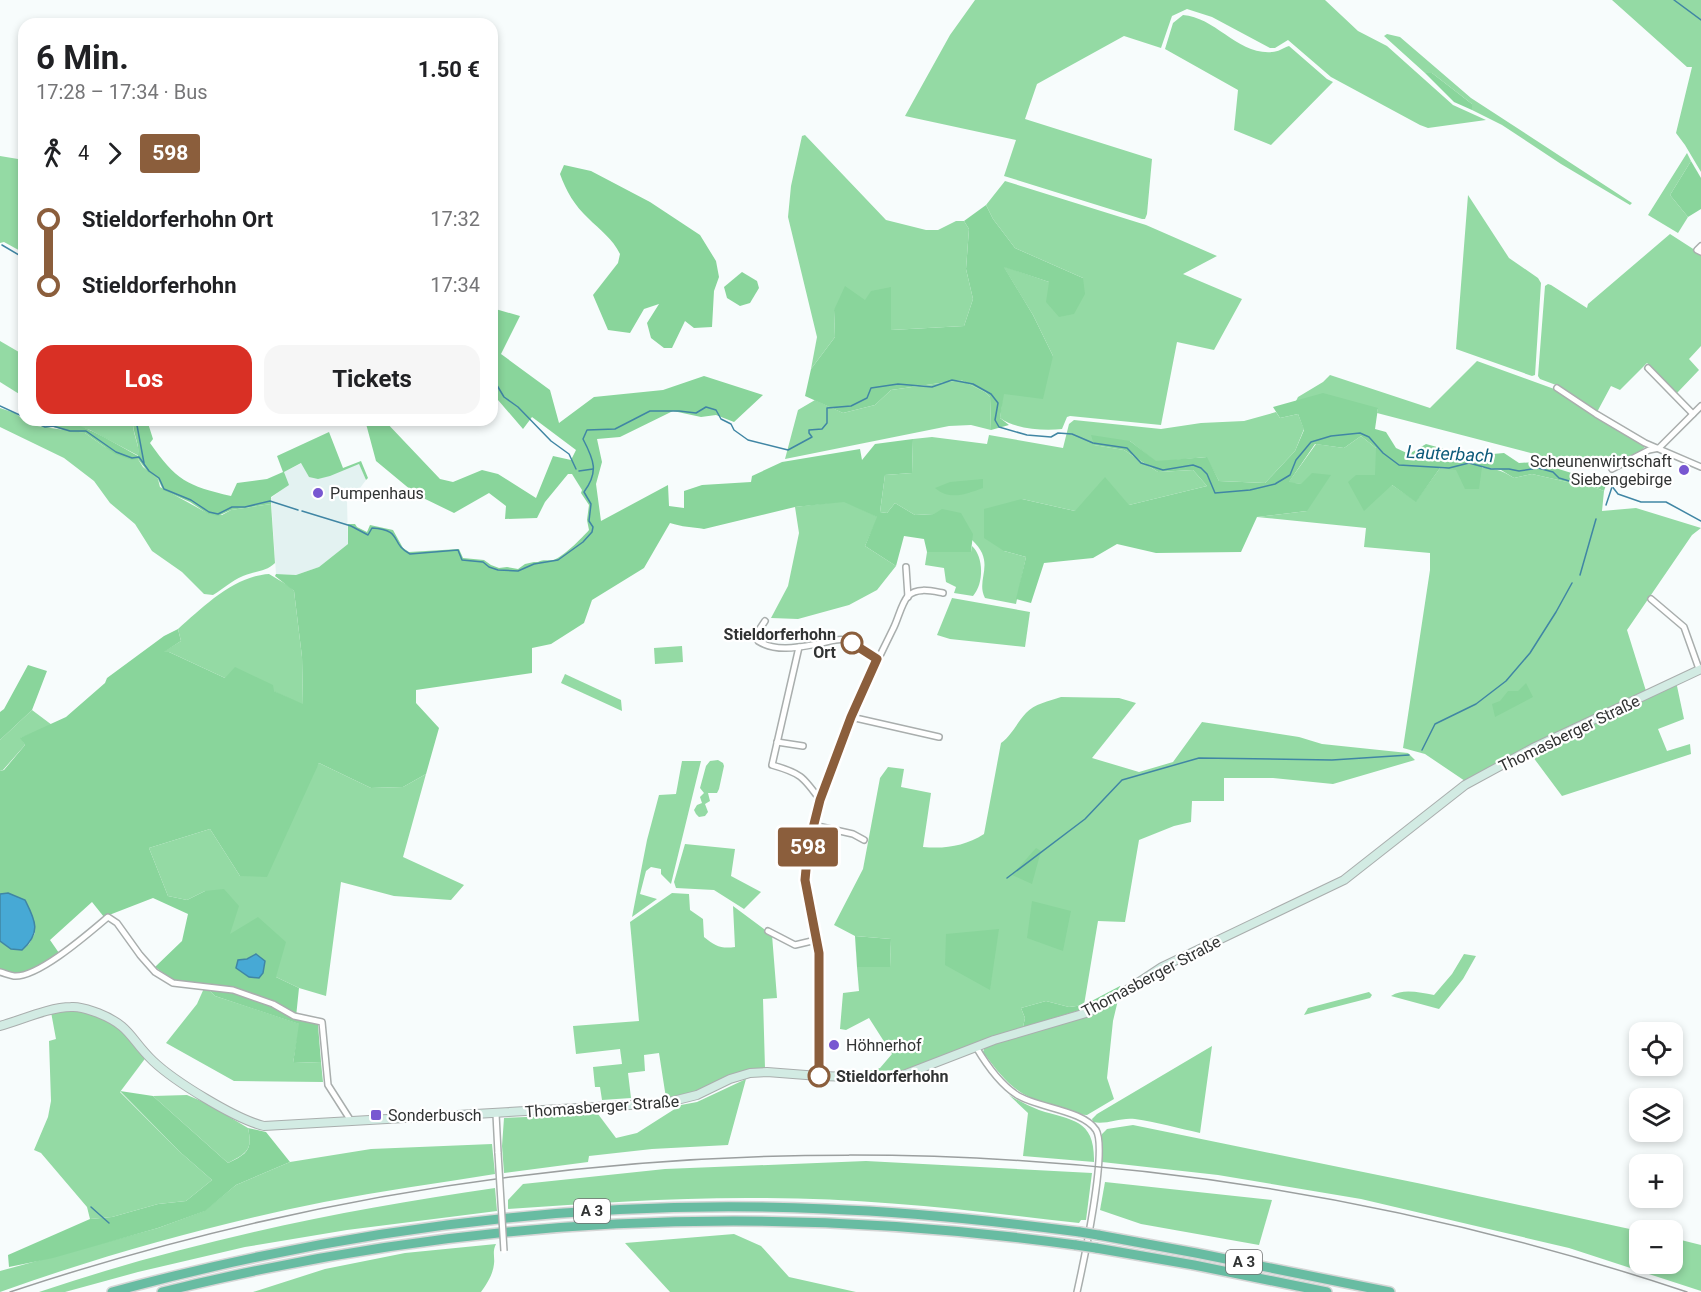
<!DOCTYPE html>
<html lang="de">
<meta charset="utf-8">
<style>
:root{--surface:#fff;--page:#f6f6f6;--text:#202124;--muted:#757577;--accent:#d93025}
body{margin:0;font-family:Roboto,sans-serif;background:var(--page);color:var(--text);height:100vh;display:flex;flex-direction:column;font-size:22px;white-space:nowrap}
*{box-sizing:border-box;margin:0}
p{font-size:20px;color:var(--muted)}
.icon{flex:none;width:33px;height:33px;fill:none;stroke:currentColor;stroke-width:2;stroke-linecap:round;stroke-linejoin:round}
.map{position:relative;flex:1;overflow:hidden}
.details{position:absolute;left:18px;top:18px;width:480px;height:408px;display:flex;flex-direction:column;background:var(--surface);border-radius:18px;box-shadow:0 3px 9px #0003}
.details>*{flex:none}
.badge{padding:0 12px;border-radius:4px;font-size:21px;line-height:39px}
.tools{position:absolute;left:1629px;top:1022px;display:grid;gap:12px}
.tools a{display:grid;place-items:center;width:54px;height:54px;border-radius:12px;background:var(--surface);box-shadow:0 3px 9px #0003;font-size:30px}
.map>.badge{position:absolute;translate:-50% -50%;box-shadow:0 0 0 3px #fff}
.legs{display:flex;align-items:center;gap:9px;height:66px;padding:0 18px;font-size:20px}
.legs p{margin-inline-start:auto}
.head{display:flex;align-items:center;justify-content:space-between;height:102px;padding:0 18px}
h1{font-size:33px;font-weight:700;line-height:45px}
.button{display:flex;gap:12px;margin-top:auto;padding:12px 18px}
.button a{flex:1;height:69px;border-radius:18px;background:var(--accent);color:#fff;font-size:24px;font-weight:700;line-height:69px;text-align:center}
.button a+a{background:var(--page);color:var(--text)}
ul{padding:0 18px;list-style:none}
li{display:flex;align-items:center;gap:21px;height:66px;font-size:22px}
li i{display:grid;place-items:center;width:9px;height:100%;margin:0 8px;background:currentColor}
li i::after{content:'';width:15px;height:15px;margin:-8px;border:4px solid;border-radius:50%;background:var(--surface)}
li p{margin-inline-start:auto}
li:first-child i{background:linear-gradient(#0000 50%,currentColor 0)}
li:last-child i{background:linear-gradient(currentColor 50%,#0000 0)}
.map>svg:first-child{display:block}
.built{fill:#e3f2f1}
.green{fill:#94daa4}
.forest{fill:#89d59b}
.water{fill:#47a9d5;stroke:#4086a4;stroke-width:1.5}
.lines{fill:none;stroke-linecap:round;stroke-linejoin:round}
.stream{stroke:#4086a4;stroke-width:1.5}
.minor-casing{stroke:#a9aead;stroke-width:8}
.secondary-casing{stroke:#a9aead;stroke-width:10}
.motorway-casing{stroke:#d6d6d6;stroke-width:12}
.minor{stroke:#fff;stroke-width:5}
.secondary{stroke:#d2ebe3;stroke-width:8}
.motorway{stroke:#68bca2;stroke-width:9}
.rail{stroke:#9b9f9f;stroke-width:1.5}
.minor-bridge-casing{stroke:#a9aead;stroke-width:8;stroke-linecap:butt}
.motorway-bridge-casing{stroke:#d6d6d6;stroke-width:12;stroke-linecap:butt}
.minor-bridge{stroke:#fff;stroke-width:5}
.motorway-bridge{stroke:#68bca2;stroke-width:9}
.line-1-casing{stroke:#fff;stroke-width:14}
.line-1{stroke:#8b5e3c;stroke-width:9}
.poi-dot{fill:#7857d1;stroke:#fff;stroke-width:2}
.stop-1-dot{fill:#fff;stroke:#8b5e3c;stroke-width:3}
.labels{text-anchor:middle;stroke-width:4.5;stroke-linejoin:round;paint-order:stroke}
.shield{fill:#fff;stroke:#6f7070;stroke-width:1.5}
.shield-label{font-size:15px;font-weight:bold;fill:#313333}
.poi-label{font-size:16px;fill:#313333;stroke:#fff;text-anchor:start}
.stop-label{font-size:16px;font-weight:bold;fill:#313333;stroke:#fff;text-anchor:end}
.street-label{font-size:16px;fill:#313333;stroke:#fff}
.water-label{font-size:18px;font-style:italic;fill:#0d5b7a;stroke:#fff}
</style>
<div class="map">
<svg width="1701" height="1292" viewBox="0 0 1701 1292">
<rect width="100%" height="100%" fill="#f7fcfc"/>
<polygon class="built" points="302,463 309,477 359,464 366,480 360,488 354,490 347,499 348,544 319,567 296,575 276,574 271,498 288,485 284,472"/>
<g class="green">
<polygon points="975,0 1325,0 1358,31 1387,46 1453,105 1486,120 1428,128 1420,125 1331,77 1288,40 1275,48 1270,48 1212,17 1187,9 1172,16 1161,48 1124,36 1037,84 1025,119 1152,159 1147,214 1145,219 1142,219 1004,176 1016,140 905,116 950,35"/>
<polygon points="1612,0 1701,0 1701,172 1685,145 1676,133 1692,67 1687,67"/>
<path d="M1183,15C1215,17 1238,55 1272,52C1278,52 1283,48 1289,46L1327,79L1333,82L1271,145L1234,130L1238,90L1165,49L1173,23Z"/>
<polygon points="1387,34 1400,37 1471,98 1632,203 1630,205 1561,164 1502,125 1472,110 1472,104 1432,73 1425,73 1384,36"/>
<polygon points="805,135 886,220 926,230 938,230 956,221 964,221 969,229 966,269 973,299 964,326 891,330 865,300 834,310 835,337 811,369 817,337 788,217 791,186 802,136"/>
<polygon points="1687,153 1691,161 1670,195 1688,217 1678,233 1648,215"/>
<polygon points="0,156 24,160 24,253 4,242 0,243"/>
<path d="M1005,181L1146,225L1217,256L1183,274L1242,299L1214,350L1177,342L1161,425L1070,416L1067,417L1062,429C1043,431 1015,429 1000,418L1003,394L1053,356L1033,315L1003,266L1049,282L1083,278L1015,248L993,219L986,205Z"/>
<polygon points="1468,195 1509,258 1538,278 1541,283 1535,375 1532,376 1456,349"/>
<polygon points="1670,234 1701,254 1701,346 1689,359 1699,370 1677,393 1647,363 1620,390 1611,386 1596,414 1556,385 1540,379 1538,376 1545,286 1548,284 1551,285 1587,308 1588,304"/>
<polygon points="0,341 24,355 24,397 0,382"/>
<polygon points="1477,361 1557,390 1644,445 1645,447 1642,450 1612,465 1569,463 1377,413 1378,409 1296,401 1298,397 1323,382 1330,375 1430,408"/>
<polygon points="961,380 985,392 990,397 991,430 971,425 949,426 785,459 798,410 815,400 843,413 875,405 891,390"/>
<path d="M0,408L15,413L24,420L37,426L85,433L105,447L138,459L143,467L158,479L160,487L209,514L222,515L231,510L271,504L275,563C266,572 255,571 243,576C231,581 223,589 213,595L204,594L182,572L152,551L135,524L110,503L94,481L64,458L0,427Z"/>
<path d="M1276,412L1280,418L1298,414L1304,429L1295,451L1265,483L1219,481L1206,457L1156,462L1130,441L1094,445L1124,450L1158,472L1193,470L1207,486L1129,505L1075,511L1022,499L1004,551L1026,557L1016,604L985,598C975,579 997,563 972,540V534L934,514L915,515L895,503L887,513L880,512L885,475L912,473L913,439L932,437L987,444L989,435L1063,448L1069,424L1074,420L1161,429L1201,423L1244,421Z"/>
<path d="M76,420H133C132,433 139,443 139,456L90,430L73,425Z"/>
<path d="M1361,436L1376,448V475H1356L1392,485L1416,501L1440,468C1470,472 1487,460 1514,478L1532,474L1576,484L1591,486L1604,491L1602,511L1636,508L1701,528L1692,535L1627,630L1646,691L1465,781L1425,754L1403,748L1430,570V553L1364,547L1366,528L1257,517L1307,511L1301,484L1288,483L1316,444L1344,448Z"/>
<polygon points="844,501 878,517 865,546 896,566 877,590 849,605 798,619 771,618 788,586 799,533 795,507"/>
<path d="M972,546C984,557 984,584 973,596L954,593L956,587L946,582L944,568L925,565L927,552H971Z"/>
<path d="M269,574L289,586L294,591L302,657L303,705L273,691L225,678L169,652H163L181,641L178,629C203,607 234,576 269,574Z"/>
<polygon points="952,598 1030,612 1025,647 950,639 937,635"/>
<polygon points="682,646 683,662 655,664 654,648"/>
<polygon points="565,674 621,700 622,711 561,683"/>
<polygon points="1673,685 1677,686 1684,719 1658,729 1667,751 1690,744 1691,754 1562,796 1530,753"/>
<path d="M1061,697L1119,698L1136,703L1092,758L1139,772L1173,762L1202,722L1299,737L1322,744L1408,753L1415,760L1333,784L1273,778H1224V801H1192L1191,822L1174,826L1139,840L1125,922L1098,921L1084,1005L1069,1007L1046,1001L1021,1008L1025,1018L1023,1027L907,1070L869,1071L880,1068L892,1054L869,1018L846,1030L840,1029L843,993L859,991L857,967H890L891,939L855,936L834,925L863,869L880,778L888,767L904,769L901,787L931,793L923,847C946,849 965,846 984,834L1001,743C1012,735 1016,724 1026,713C1034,704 1049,701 1061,697Z"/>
<polygon points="32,710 52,725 21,738 25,745 3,770 0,771 0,740"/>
<polygon points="718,760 723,763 724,766 719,789 717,793 708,793 710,801 705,804 708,812 705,816 699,817 696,814 694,810 697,805 702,803 700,797 704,793 700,788 706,766 710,761"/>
<polygon points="682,761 701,761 671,884 661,874 661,869 651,867 646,871 640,894 657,899 632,917 647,840 659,795 676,794"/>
<polygon points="319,763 371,788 403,787 426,774 403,857 464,885 451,900 394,896 341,882 326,996 299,988 276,977 230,935 205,891 187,900 168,896 149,848 210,829 240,876"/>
<polygon points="685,844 735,849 731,876 761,892 744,909 714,890 676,888 674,882"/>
<path d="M672,893L689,894L690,910L703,919L704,937C715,946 721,949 735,947L733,906L772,935L777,998L763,999L765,1068L731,1075L698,1091L666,1098L659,1053L644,1055L645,1071L628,1073L631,1098L602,1100L600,1087H595L593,1067L622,1064L620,1049L576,1054L573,1026L639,1021L630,922Z"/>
<path d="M1464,954L1476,956L1463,979L1439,1009L1391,996C1404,988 1420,993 1434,995L1452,974Z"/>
<polygon points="205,986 215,996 300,1024 293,1063 321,1062 323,1082 234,1081 166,1043 197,1004"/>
<polygon points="1369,992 1372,995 1370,998 1304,1015 1308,1008"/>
<path d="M1118,1000L1113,1021L1107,1078L1114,1099L1087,1115C1076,1115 1065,1110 1055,1107C1017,1096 1006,1083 983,1052L985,1046L1094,1013Z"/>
<polygon points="61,1011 88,1011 122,1028 147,1056 120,1092 180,1152 212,1180 186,1201 158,1204 112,1217 90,1219 87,1207 41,1153 34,1150 48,1117 51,1101 49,1041 56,1039 51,1012"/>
<path d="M1212,1046L1200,1133C1178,1128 1156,1122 1135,1119C1120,1117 1107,1125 1093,1122L1092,1119L1097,1114Z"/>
<polygon points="746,1079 728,1145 652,1149 589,1156 588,1162 504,1173 502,1146 504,1118 598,1114 616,1138 637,1133 681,1105 697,1102"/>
<path d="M187,1095L206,1103L248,1128C253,1150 247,1153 228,1163L153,1096Z"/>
<path d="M1009,1095C1019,1101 1029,1106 1039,1110C1073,1121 1095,1119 1094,1162L1023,1156L1028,1113Z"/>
<polygon points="1133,1125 1422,1184 1639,1231 1640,1263 1672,1263 1673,1238 1701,1245 1701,1291 1569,1248 1361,1199 1218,1175 1102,1162 1102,1134 1107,1129"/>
<path d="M492,1144L495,1174C438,1183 381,1191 324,1202C214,1224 106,1254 0,1292V1271L158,1228L204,1211L236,1185L290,1162L371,1149Z"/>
<path d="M866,1161L1092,1173L1086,1220H1081L1079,1223C975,1211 871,1198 766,1198C680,1197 594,1203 508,1209V1200L523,1184L665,1169Z"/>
<polygon points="1105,1182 1272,1200 1259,1245 1141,1224 1100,1210"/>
<path d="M495,1188L497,1211L347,1230L245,1247L138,1272L65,1292H39C187,1242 341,1210 495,1188Z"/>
<polygon points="734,1234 761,1246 789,1277 856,1292 670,1292 625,1243"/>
<path d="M496,1244C492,1252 495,1257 494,1264C493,1274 487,1284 481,1292H253L325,1269L405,1253Z"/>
</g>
<g class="forest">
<polygon points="1425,73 1432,73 1472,104 1472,110 1454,102"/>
<polygon points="1691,161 1701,178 1701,209 1688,217 1670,195"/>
<path d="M564,165L591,171L650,202L700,235L716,261L719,277L714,291L712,327L694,328L685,321L672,348H664L651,338L647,323L659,304L644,309L630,333L608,330L593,295L618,263L620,254C613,239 600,230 588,218C575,206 566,191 560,174Z"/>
<polygon points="986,205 993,219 1015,248 1083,278 1085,294 1074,314 1059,317 1046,302 1049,282 1004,267 1033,315 1053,356 1043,399 1004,394 1000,418 1009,425 991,430 990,397 985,392 961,380 891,390 875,405 843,413 805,396 811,369 835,337 834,310 845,286 865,300 871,291 891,287 891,330 964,326 973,299 966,269 969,229 964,221"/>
<polygon points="742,272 757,281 759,288 750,303 740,306 727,298 724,287"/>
<path d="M492,308L520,316L501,354L550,390L559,423L594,397L663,390L704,376L763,395L734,422L716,415L701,417L673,411L620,437L597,439L602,462L596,484L601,521L668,485L669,506L684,508V491L702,485L751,482L752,476L782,462L860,449L862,460L875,444L913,439L912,473L885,475L880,512L887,513L895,503L915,515L934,514L942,509L961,513L973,534L971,552H927L924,539L904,536L896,566L865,546L877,517L844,502L795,507L704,529C692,527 682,527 670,523L644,568L592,600L584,623L551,644L532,648V673L416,690V703L439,728L426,774L403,787L371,788L319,763L267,877L240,876L210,829L149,848L168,896L187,900L205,891L224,889L239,906L230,934L258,917L286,942L276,977L299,988L296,1017L318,1025L321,1062L293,1063L299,1024L215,996L205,986L174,981L155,967L182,941L188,914L153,898L104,917L92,902L50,940L59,953C48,962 30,976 14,975C10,975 4,972 0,971V941L11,949L22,950L29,944L35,933L0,894V771L4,770L25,745L20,738L66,717L105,683L107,678L164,636L178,629L181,641L164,652H169L225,678L235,667L273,685L274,691L303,704L302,657L294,591L275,576L276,574L296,575L319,567L348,544V524H355L357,527L367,532L370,525L393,530L403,548L409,552L459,549L463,558L484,560L491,565L499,568L507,567L518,569L525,564L534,562H538C544,559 547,561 553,560C562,558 582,538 589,530L587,520L589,505L581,493L582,490L572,474H568L545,502L537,518L505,519L506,506L489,493L454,513L417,495L376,461L365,420H384L440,479L453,482L482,470L498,474L536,498L553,456L571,460L576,450L532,417L523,429L492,393Z"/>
<polygon points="1323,393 1378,408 1375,429 1386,432 1396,448 1409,454 1426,444 1470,456 1504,453 1519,463 1536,462 1578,475 1595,475 1608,479 1604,491 1591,486 1576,484 1532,474 1514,478 1501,470 1482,467 1479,489 1465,489 1456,470 1440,468 1416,502 1392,485 1364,511 1348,482 1356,475 1375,475 1376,448 1361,436 1344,448 1315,444 1289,482 1301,484 1312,473 1331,475 1307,511 1257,517 1241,552 1156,553 1117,544 1093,558 1044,563 1031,603 1016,599 1026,557 1004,551 984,538 984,509 1022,499 1075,511 1105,477 1129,505 1207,486 1193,470 1158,472 1124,450 1094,445 1091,435 1130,441 1156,461 1207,457 1219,481 1265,483 1295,451 1304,430 1298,414 1280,418 1273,407"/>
<path d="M27,420C36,420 47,419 56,420C86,424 112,442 138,456C140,443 132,433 133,420H147L153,439L150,443C176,480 187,486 231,496L237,483L267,479L283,472L277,456L329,432L343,468L361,461L368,478L366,480L359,464L330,476L318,479L309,477L301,463L284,472L289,485L271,497V504L231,510L218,516L208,514L190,502L163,490L158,479L148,472L138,459L132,460L115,454L85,433L70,432L53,427L45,428Z"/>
<path d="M983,479V488C966,494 950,501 935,488L950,482Z"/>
<polygon points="28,665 47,671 32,710 0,740 0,712 4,709"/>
<polygon points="1526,683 1533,697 1495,717 1492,704 1500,701 1508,691 1518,691"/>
<polygon points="1036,848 1041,851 1032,884 1012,875"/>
<polygon points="1032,901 1071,911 1063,951 1027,938"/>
<polygon points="999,929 990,990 945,965 946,934"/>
<polygon points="855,936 891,939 890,967 857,967"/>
<polygon points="1120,986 1122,989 1094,1006 1023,1027 1025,1018 1021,1008 1046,1001 1069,1007 1084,1005"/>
<path d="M120,1091L153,1096L228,1163C247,1154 253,1150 248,1128L266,1132L290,1162L236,1185L205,1211L158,1228L53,1258L9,1267L8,1255L90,1219L112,1217L158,1204L186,1201L212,1180L180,1152Z"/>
</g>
<g class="water">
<path d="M8,893L25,900C35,920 42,932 22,950L11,949L0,941V894Z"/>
<polygon points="256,954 265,961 263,973 259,978 249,977 236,968 238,960 247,959"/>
</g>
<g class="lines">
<g class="stream">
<polyline points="1674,0 1701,20"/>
<polyline points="2,245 24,258"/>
<polyline points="492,377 504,397 518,407 551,441 569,454 576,469"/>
<polyline points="0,406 24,417"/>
<polyline points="30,420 45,427 53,426 70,431 86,431 116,452 132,458 139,457 149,471 159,478 164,489 191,500 209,512 218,514 232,507 245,507 270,501 298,510"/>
<polyline points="136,420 144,463"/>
<polyline points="579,471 593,469"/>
<polyline points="1606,505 1612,487"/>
<path d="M302,511L351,526L368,535L372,528C404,530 389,543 410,554L458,550L462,560L483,562L489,567L498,570L518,571L534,564L558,560L583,542L592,532L593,527L589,521L591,504L584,492C599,472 594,460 583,439L587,430L615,429L650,411H679L696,413L706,407L716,410L721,419L731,424L734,430L748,440L788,450L812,437L809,433V430L822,429L827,423V408L851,406L867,398L871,388L898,384L932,387L952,380L973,384L991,394L998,403L995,420L999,427L1027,435L1051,437L1058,433L1072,434L1093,443L1127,448L1141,463L1163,470L1193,465L1201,468L1207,474L1215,493L1250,490L1275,484L1290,475L1296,460L1311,442L1331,436L1360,433L1369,437L1383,453L1399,465L1449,468L1469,463L1491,469H1509L1519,471L1538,468L1553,472L1559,478L1576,483L1592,480L1601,481L1611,485L1618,494L1641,502H1666L1701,521"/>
<polyline points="1580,575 1596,519"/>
<polyline points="1422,750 1435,724 1476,704 1506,681 1530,653 1556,612 1572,583"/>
<polyline points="1007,878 1085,819 1122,780 1199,758 1332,760 1409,755"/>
<polyline points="91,1207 109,1223"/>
</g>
<g class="minor-casing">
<g id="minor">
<polyline points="1701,246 1697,250 1701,252"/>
<polyline points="1648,368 1693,414"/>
<polyline points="1557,388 1596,414 1645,443 1701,467"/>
<polyline points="1612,469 1649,450 1659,448 1701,406"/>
<polyline points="906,567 908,597"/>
<polyline points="1651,599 1684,627 1699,669"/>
<path d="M765,621L759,630L758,641C777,653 800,647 822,643C829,642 837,638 845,640C856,642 867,652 877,659"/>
<path d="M799,647L772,765C800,773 803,776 820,800"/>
<polyline points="851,717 939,737"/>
<polyline points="777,742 803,746"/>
<polyline points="813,825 853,834 864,840"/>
<polyline points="768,931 795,945 816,940"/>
<path d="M0,972C4,973 9,975 14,976C38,978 89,933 108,917L117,923L140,955L155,972L173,983L233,990L273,1004L294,1016L322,1022L328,1085L351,1121"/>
<path d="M976,1047C986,1064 1000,1084 1017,1095C1038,1108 1083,1110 1096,1130C1108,1149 1083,1265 1077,1292"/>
<path d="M819,1076C819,1036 823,993 819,953C816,928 804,902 805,877C810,791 856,705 893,629C898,620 901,604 908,596C917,587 932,591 943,593"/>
<polyline points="496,1114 498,1153"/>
</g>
</g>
<g class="secondary-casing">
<path id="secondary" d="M0,1026C21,1020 50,1007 71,1007C81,1006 89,1010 98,1013C131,1026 130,1039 153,1061C174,1081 235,1119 264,1126L665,1103L697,1095L730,1079L750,1073L767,1072L819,1076L890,1078L906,1074L994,1040L1086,1013L1118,996L1162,967L1344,880L1465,785L1535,747L1701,669"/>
</g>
<g class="motorway-casing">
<g id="motorway">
<polyline points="1098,1235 1196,1253 1390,1292"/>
<polyline points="1096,1248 1194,1265 1327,1292"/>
<path d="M112,1292C344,1229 585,1198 826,1209C911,1212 995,1221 1080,1232"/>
<path d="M162,1292C468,1216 764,1202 1076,1245"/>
</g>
</g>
<use href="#minor" class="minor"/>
<use href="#secondary" class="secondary"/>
<use href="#motorway" class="motorway"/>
<path class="rail" d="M10,1292C556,1110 1141,1109 1687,1292"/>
<g class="minor-bridge-casing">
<polyline id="minor-bridge" points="498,1153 504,1251"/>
</g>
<g class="motorway-bridge-casing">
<g id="motorway-bridge">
<polyline points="1080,1232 1098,1235"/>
<polyline points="1076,1245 1096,1248"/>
</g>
</g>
<use href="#minor-bridge" class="minor-bridge"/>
<use href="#motorway-bridge" class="motorway-bridge"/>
</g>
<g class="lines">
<g class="line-1-casing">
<polyline id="line-1" points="819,1076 819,953 805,880 808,848 820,800 851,717 877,659 852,643"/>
</g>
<use href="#line-1" class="line-1"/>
</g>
<g class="poi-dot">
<circle cx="1684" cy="470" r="6"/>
<circle cx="318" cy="493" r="6"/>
<circle cx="834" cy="1045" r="6"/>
<rect x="370" y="1109" width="12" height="12" rx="3"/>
</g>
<g class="stop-1-dot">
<circle cx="852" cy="643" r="10"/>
<circle cx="819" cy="1076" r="10"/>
</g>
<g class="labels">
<g class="shield">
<rect x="574" y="1199" width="36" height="24" rx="4.5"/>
<rect x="1226" y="1250" width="36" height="24" rx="4.5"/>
</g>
<g class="shield-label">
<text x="592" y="1216">A 3</text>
<text x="1244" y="1267">A 3</text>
</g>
<g class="poi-label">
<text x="1672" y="467" text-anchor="end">Scheunenwirtschaft<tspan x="1672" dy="18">Siebengebirge</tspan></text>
<text x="330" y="499">Pumpenhaus</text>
<text x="846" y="1051">Höhnerhof</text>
<text x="388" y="1121">Sonderbusch</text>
</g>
<g class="stop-label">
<text x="836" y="640">Stieldorferhohn<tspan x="836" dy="18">Ort</tspan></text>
<text x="836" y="1082" text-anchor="start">Stieldorferhohn</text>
</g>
<g class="street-label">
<text transform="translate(1569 733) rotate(-26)" y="6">Thomasberger Straße</text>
<text transform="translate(1151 976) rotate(-28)" y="6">Thomasberger Straße</text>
<text transform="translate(602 1106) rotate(-4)" y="6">Thomasberger Straße</text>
</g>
<g class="water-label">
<text transform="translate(1450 454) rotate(3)" y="6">Lauterbach</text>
</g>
</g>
</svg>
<div class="tools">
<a><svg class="icon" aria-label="locate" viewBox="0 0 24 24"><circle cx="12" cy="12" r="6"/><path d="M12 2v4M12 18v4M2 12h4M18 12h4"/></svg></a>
<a><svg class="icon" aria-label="layers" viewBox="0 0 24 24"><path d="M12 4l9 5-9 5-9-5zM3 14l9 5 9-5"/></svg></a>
<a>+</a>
<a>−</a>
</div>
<b class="badge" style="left:808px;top:847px;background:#8b5e3c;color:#fff">598</b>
<section class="details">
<div class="head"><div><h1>6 Min.</h1><p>17:28 – 17:34 · Bus</p></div><b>1.50 €</b></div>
<div class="legs"><svg class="icon" aria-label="walk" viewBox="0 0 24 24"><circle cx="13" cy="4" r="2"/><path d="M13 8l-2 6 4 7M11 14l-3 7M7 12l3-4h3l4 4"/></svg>4<svg class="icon" aria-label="forward" viewBox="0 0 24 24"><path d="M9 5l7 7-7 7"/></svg><b class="badge" style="background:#8b5e3c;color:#fff">598</b></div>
<ul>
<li><i style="color:#8b5e3c"></i><b>Stieldorferhohn Ort</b><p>17:32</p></li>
<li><i style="color:#8b5e3c"></i><b>Stieldorferhohn</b><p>17:34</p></li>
</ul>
<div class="button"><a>Los</a><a>Tickets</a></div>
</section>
</div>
